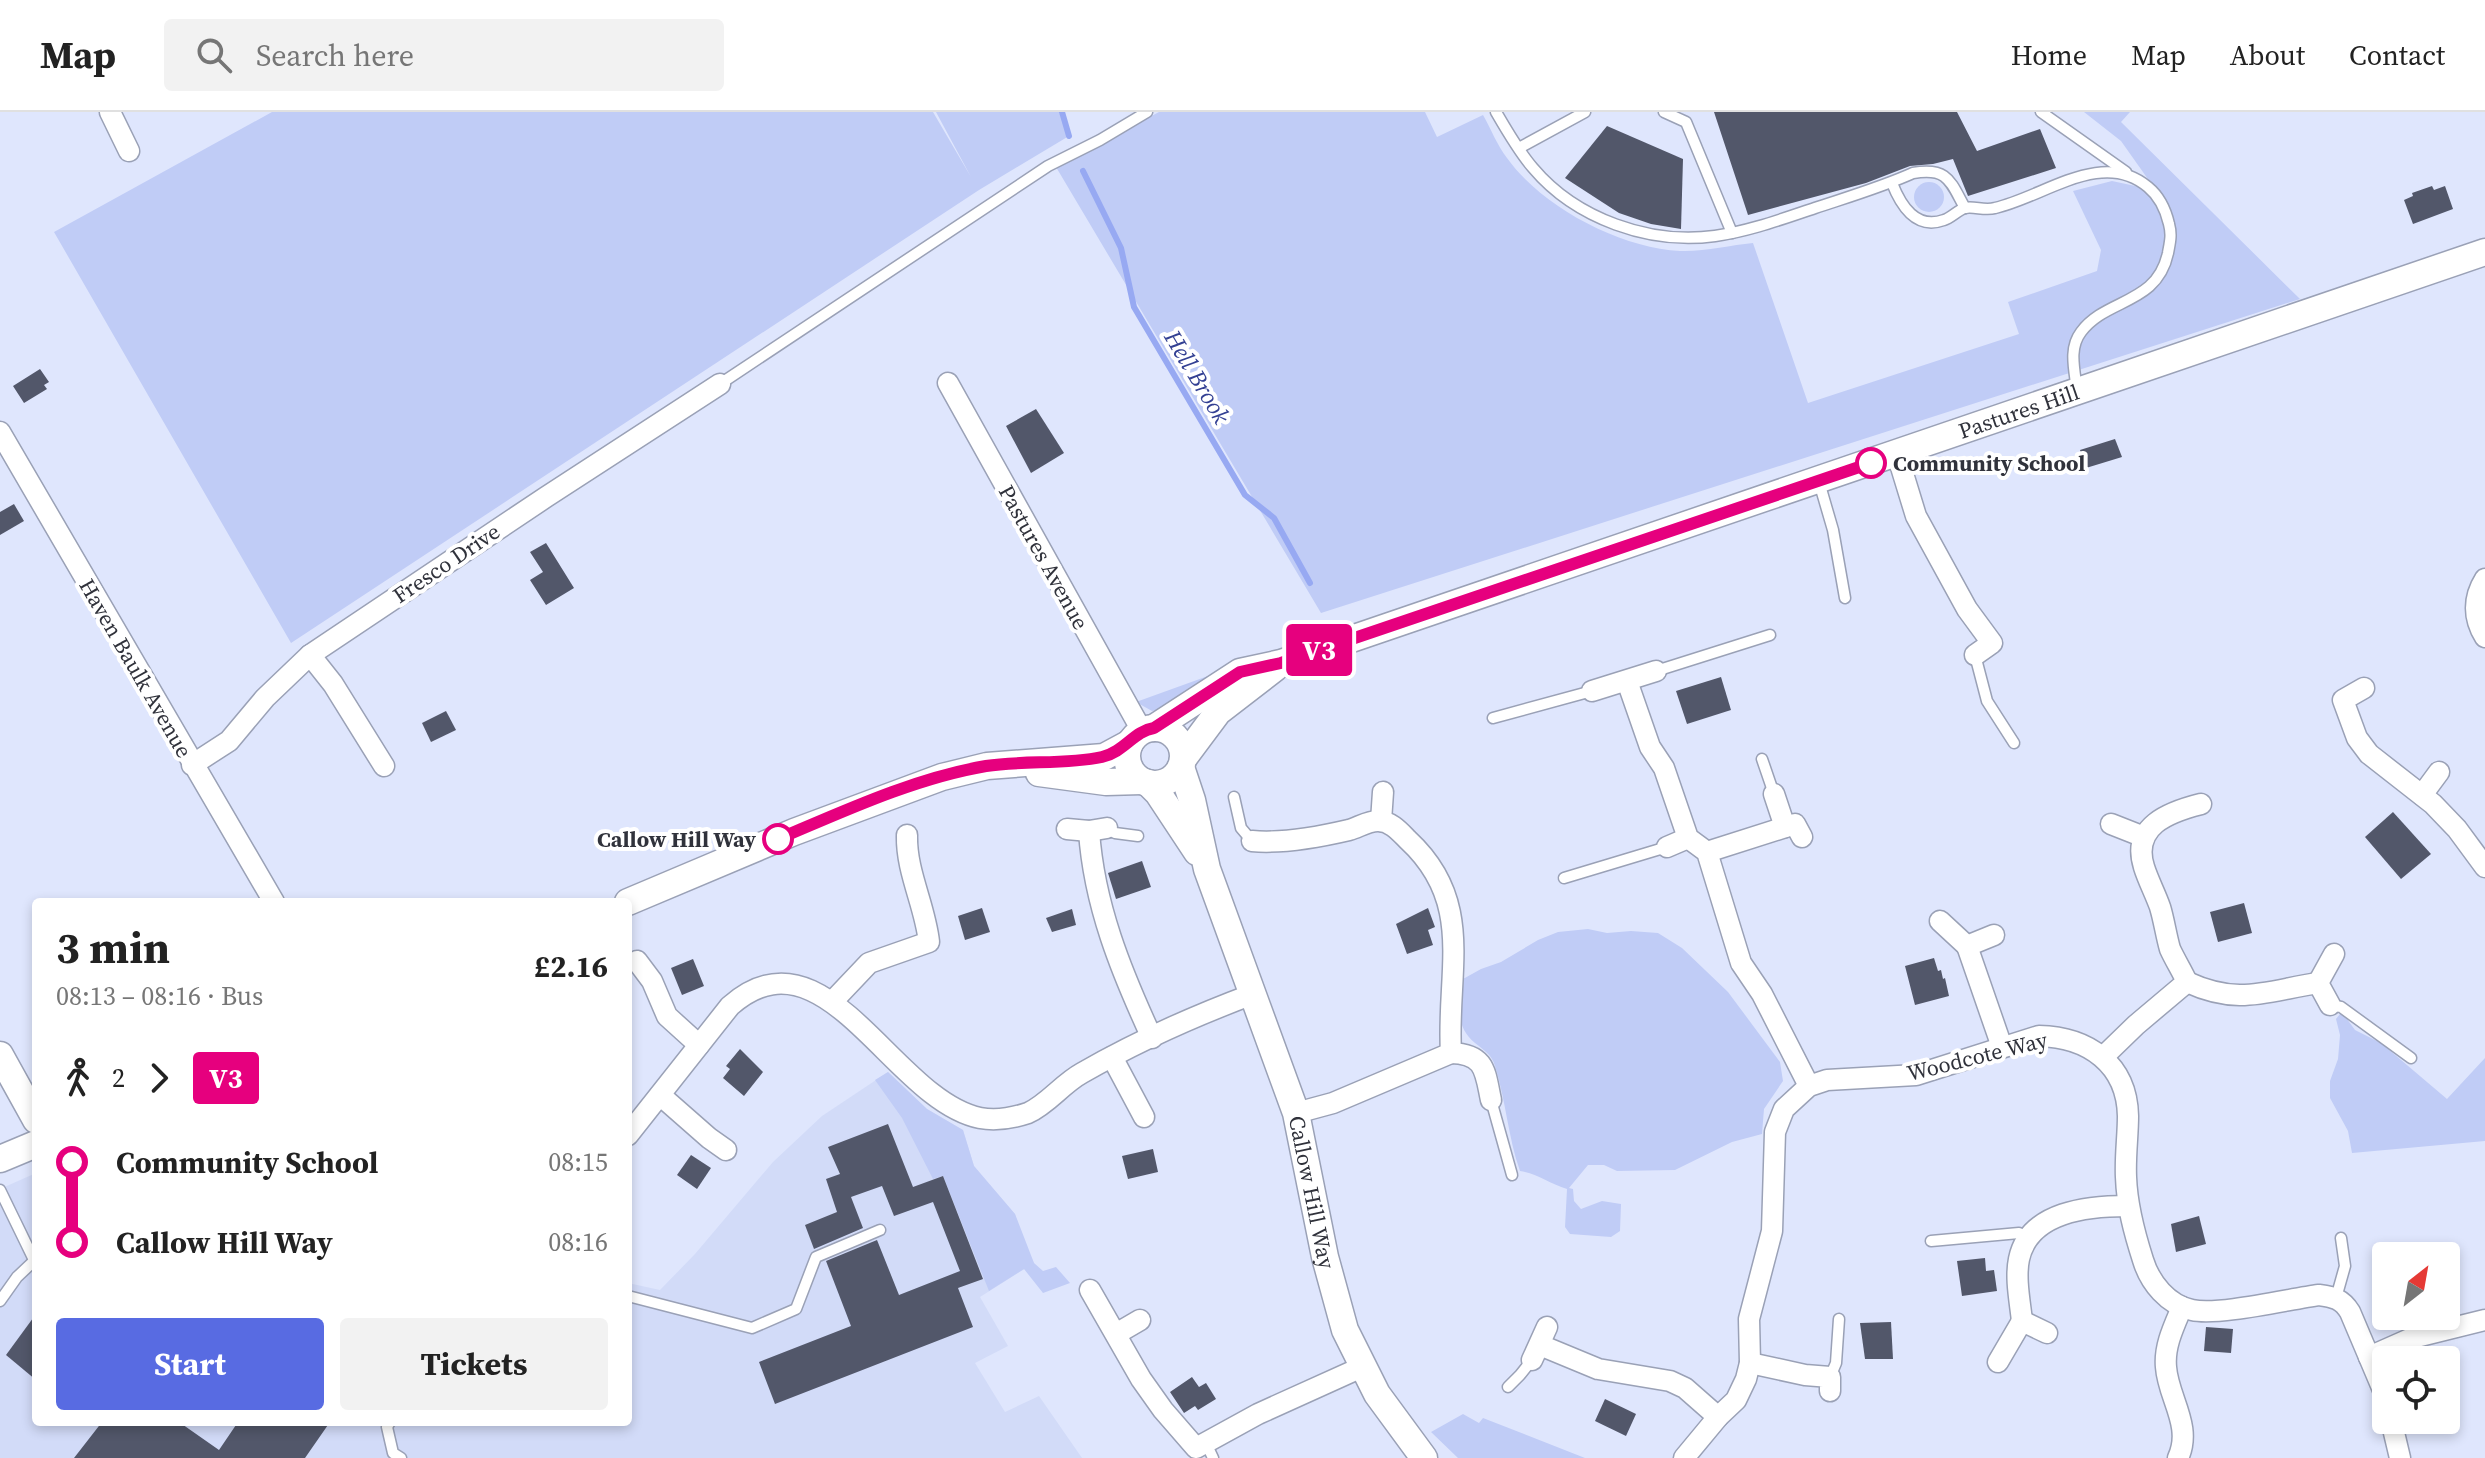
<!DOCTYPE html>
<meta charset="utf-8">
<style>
:root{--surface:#fff;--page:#f2f2f2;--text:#222;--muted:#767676;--line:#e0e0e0;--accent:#586be2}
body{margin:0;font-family:"Source Serif 4",serif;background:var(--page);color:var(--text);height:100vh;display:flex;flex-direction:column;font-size:30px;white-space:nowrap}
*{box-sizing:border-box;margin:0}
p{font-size:26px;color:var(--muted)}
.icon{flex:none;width:44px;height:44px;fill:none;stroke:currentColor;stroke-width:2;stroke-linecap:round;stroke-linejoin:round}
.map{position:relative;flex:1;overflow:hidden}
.sheet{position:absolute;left:32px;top:786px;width:600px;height:528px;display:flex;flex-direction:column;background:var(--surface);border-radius:8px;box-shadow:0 4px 12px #0003}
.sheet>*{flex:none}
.badge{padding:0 16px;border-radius:6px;font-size:28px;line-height:52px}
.needle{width:52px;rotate:31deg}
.tools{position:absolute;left:2372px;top:1130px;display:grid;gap:16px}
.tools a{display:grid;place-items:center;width:88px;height:88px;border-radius:8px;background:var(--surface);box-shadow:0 4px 12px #0003;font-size:40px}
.map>.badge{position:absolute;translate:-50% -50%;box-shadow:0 0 0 4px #fff}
.legs{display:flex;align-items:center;gap:12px;height:88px;padding:0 24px;font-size:26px}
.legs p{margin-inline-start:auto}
.summary{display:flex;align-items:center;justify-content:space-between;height:136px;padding:0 24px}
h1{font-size:44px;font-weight:700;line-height:60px}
.action{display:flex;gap:16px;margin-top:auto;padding:16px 24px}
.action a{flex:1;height:92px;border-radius:8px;background:var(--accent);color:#fff;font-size:32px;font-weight:700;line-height:92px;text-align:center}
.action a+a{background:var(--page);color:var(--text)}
ul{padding:0 24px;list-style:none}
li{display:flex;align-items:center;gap:28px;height:80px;font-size:30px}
li i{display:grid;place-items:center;width:12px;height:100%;margin:0 10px;background:currentColor}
li i::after{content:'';width:20px;height:20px;margin:-10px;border:6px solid;border-radius:50%;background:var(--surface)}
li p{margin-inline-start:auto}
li:first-child i{background:linear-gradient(#0000 50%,currentColor 0)}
li:last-child i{background:linear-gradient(currentColor 50%,#0000 0)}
header{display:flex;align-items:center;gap:48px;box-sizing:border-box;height:112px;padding:0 40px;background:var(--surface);border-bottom:2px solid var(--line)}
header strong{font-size:38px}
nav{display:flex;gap:44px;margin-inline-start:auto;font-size:28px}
.search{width:560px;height:72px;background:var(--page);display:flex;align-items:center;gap:20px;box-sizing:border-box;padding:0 28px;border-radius:8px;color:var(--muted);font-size:30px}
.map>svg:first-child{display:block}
.built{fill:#d2dbf8}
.green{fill:#c0ccf6}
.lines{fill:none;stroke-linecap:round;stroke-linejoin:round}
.stream{stroke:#97a9f2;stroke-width:6}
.building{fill:#52576a}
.service-casing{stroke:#9aa1b6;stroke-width:13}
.minor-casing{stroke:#9aa1b6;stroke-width:23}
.tertiary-casing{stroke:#9aa1b6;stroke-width:29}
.service{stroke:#fff;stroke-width:10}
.minor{stroke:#fff;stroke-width:20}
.tertiary{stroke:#fff;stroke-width:26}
.line-1-casing{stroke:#fff;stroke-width:18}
.line-1{stroke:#e6007e;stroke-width:12}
.stop-1-dot{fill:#fff;stroke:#e6007e;stroke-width:4}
.labels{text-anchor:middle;stroke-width:8;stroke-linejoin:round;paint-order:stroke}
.street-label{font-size:22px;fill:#30323b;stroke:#fff}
.stop-label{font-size:22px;font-weight:bold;fill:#30323b;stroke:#fff;text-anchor:start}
.water-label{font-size:24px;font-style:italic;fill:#334093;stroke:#fff}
</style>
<header>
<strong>Map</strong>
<div class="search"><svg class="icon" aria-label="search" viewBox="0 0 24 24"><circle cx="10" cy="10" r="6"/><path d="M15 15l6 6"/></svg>Search here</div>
<nav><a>Home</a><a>Map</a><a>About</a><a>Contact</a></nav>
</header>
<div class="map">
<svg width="2485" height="1346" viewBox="0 0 2485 1346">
<rect width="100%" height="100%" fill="#dfe6fd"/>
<polygon class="built" points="888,960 927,997 963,1018 974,1054 1015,1102 1025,1133 1034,1151 980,1185 1008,1234 975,1251 1005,1300 1039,1284 1082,1346 0,1346 0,1077 36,1061 36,1310 628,1310 628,1171 660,1178 695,1142 773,1050 822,1004"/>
<g class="green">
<polygon points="272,0 933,0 971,65 936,0 1059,0 1069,24 979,78 291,531 54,120"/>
<path d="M1159,0H1425L1437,25L1483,3C1491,17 1497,33 1507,46C1542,95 1620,136 1680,139C1704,140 1730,133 1753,131L1808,291L2019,222L2008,190L2097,159L2101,138L2073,79L2112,69L2140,75L2150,70L2121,29L2084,0H2130L2121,10L2300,187L1321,501L1056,55Z"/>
<circle cx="1929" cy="85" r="15"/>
<polygon points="1208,564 1212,565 1160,598 1152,599 1136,590"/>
<path d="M1588,817L1607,821L1631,819L1658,821L1682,836L1728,880L1780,950L1783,969L1764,997L1762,1022L1732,1030L1675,1058L1617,1059L1604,1053H1588L1569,1076L1573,1077L1574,1089L1581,1097L1602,1089L1621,1092L1620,1119L1611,1125L1570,1122L1565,1115L1567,1077C1550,1072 1538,1062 1520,1059C1508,1025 1506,989 1495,954C1492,943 1485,939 1475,931C1454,914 1459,891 1463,867L1481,857L1501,850L1538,828L1558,820Z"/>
<polygon points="2340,902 2344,903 2355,918 2381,931 2447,987 2485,946 2485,1029 2352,1041 2348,1019 2330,986 2330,969 2338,947 2340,923 2336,907"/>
<polygon points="888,960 927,997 963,1018 974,1054 1015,1102 1034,1151 1043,1159 1056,1155 1070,1171 1043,1181 1024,1157 989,1179 943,1064 933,1067 902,1006 875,968"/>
<polygon points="1463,1302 1479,1311 1483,1306 1585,1346 1458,1346 1431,1320"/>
</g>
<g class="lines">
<g class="stream">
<polyline points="1062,0 1069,24"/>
<polyline points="1083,59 1121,136 1134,195 1245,383 1274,406 1310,471"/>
</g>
</g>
<g class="building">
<polygon points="1714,0 1957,0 1977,39 2040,17 2056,56 1968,84 1953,47 1933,52 1910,54 1866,71 1748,103"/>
<polygon points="1607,14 1683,47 1681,117 1651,112 1619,101 1565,66"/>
<polygon points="2432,74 2434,78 2445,74 2453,97 2413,112 2404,88 2413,84 2412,81"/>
<polygon points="40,257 49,270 44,273 47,277 24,291 13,274"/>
<polygon points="1036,297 1064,341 1031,361 1006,314"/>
<polygon points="2115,327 2122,345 2086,356 2080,338"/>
<polygon points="14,392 24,409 0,423 0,400"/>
<polygon points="546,431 574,476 546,493 530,468 543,460 530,440"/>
<polygon points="1721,565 1731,598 1687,612 1676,579"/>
<polygon points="446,599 456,618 431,630 422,611"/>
<polygon points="2393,700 2431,742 2401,767 2365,725"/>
<polygon points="1142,749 1151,775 1116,787 1108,761"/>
<polygon points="2244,791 2252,821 2218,830 2210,800"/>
<polygon points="982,796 990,820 965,828 958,804"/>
<polygon points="1428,796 1435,815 1428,818 1433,833 1407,842 1396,812"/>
<polygon points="1072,797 1076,813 1052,820 1046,806"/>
<polygon points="1934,846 1938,859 1941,858 1943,867 1945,866 1949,884 1915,893 1905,854"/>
<polygon points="693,847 704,874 682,883 671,856"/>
<polygon points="740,937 763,960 744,984 723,966 730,957 726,954"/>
<polygon points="888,1012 913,1075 943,1064 983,1167 958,1176 973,1215 775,1292 759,1250 851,1214 826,1149 877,1128 899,1183 960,1159 933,1090 894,1104 882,1074 851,1085 863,1116 814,1137 805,1113 837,1100 826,1067 840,1062 828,1035"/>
<polygon points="1153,1037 1158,1060 1128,1067 1122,1044"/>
<polygon points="691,1043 711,1056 697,1077 677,1063"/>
<polygon points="2199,1104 2206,1132 2176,1140 2171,1112"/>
<polygon points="1985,1146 1986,1159 1994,1158 1997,1179 1962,1184 1957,1149"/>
<polygon points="36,1202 36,1268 6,1243"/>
<polygon points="1891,1210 1893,1247 1865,1247 1860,1211"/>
<polygon points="2206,1215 2233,1217 2231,1241 2204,1239"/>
<polygon points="1192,1265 1199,1275 1206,1271 1216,1287 1198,1298 1195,1294 1184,1301 1170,1280"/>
<polygon points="1605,1287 1636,1302 1626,1324 1595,1309"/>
<polygon points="102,1310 179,1310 219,1338 238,1310 330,1310 305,1346 74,1346"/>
</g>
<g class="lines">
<g class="service-casing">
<g id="service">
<path d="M1496,0C1507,19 1519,40 1533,56C1576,107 1650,133 1715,124C1750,119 1782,107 1815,96C1848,85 1882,75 1913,61C1948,55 1950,69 1965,96"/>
<polyline points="1664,0 1686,10 1732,121"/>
<polyline points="2041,0 2126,60"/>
<polyline points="1519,36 1585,0"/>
<path d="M1892,71C1901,94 1916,118 1944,108C1951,106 1958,98 1965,96C1974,94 1985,99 1995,96C2044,85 2102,36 2148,75C2159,84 2166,99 2169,112C2172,123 2170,130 2168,141C2157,193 2106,186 2081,220C2068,237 2075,259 2077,279"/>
<polyline points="720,272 1048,54 1100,28 1147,0"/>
<polyline points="1819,370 1833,418 1845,486"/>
<polyline points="1975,543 1987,589 2014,631"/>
<polyline points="1656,559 1770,523"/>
<polyline points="1493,606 1592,579"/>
<polyline points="1762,647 1774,682"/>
<polyline points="1234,685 1241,716 1252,729"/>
<polyline points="1107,716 1115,721 1138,724"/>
<polyline points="1564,766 1667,735"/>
<polyline points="2330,893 2341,895 2411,946"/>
<polyline points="1491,988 1512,1063"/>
<polyline points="0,1078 36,1152"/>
<polyline points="1931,1129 2019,1121 2028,1127"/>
<polyline points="628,1184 752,1216 796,1197 816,1145 880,1118"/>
<polyline points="2336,1186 2345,1154 2341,1126"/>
<polyline points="0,1189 17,1165 34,1149"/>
<polyline points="1830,1265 1836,1251 1839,1207"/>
<polyline points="1508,1275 1520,1263 1532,1248"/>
<polyline points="390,1310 387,1315 393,1341 401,1346"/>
<polyline points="1206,1331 1213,1346"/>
</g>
</g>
<g class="minor-casing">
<g id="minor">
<polyline points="110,0 129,39"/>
<polyline points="948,271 1142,619"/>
<polyline points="0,320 274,790"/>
<polyline points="1897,342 1916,404 1967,497 1992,531 1975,543"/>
<path d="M2485,467C2473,486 2473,506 2485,525"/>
<polyline points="310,543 333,572 384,654"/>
<polyline points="1627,569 1650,635 1664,656 1688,726 1707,740 1741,851 1762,882 1809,974"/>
<polyline points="2364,576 2343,588 2357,626 2369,642 2433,692 2457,717 2485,755"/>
<polyline points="1592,579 1656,559"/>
<polyline points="192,653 229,629 265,586 310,543 546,385 720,272"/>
<polyline points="1774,682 1785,715"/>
<polyline points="2422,683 2439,660"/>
<polyline points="1381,709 1383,680"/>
<polyline points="2111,712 2144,725"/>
<polyline points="1067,717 1089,719 1107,716"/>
<path d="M1089,719C1094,793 1121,859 1152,926"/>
<path d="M1252,729C1283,732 1319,725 1349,718C1359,715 1368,709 1378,709C1391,709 1400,720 1408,728C1476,791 1446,860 1451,941L1333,991L1296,1001"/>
<polyline points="1667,735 1688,726"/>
<polyline points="1707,740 1795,712 1802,725"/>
<polyline points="1940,809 1967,834 1994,823"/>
<polyline points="1967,834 2002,935"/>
<polyline points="637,849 652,869 667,904 699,933"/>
<path d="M2187,870C2239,894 2266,879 2318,871"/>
<path d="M832,890L869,851L929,830C925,793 906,760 907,723"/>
<polyline points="2330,893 2318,871 2334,842"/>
<path d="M1451,941C1486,942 1485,960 1491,988"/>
<path d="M2104,944L2136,913L2187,870C2182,859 2175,848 2170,837C2166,823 2164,808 2160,795C2155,781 2148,768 2144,755C2131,714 2169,700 2201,692"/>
<polyline points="1112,945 1144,1005"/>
<polyline points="660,983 709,1026 726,1038"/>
<path d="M628,1023L730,894C825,810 892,988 980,1006C996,1009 1013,1006 1028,1001C1048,992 1062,972 1082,961C1136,930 1194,904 1253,882"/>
<polyline points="1090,1178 1141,1267 1163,1298 1196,1336 1258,1302 1362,1255"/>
<path d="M2022,1209C2020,1190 2015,1166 2019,1147C2029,1099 2089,1094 2128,1094"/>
<polyline points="1116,1222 1140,1208"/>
<polyline points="1540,1233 1598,1257 1670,1269 1685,1276 1718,1305"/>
<polyline points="2369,1245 2412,1226 2485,1208"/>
<polyline points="1532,1248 1547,1215"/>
<polyline points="1998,1250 2022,1209 2047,1221"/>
<polyline points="1750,1251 1805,1263 1830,1265 1830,1279"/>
<polyline points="2391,1308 2400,1346"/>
<path d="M1684,1346L1718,1305L1736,1288L1746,1267L1750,1251L1749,1207L1772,1119L1775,1020L1784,997L1809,974L1827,968L1916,963L2039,924C2088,925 2127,952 2128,1004C2128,1024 2125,1044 2126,1065C2127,1094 2134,1120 2143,1148C2150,1171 2168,1193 2192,1198C2218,1204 2289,1187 2319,1183C2334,1185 2342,1187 2350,1200L2386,1285"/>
<path d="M2178,1346C2193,1314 2168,1286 2166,1255C2164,1234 2174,1214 2182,1195"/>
</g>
</g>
<g class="tertiary-casing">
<g id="tertiary">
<path id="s1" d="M1154,616L1240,560L1281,551L2485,140"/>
<circle cx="1155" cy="644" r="28"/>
<polyline points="1183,647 1218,600 1275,556"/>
<path id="s2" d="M1181,655L1192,688L1207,757L1296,1001L1325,1145L1345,1218L1377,1282L1424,1346"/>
<polyline points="1039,661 1106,670 1142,669"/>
<polyline points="1148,671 1158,681 1197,740"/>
<polyline points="628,790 794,720 942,665 987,654 1104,645 1130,631"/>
<polyline points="0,943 36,1008"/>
<polyline points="0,1047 36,1032"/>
</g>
</g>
<use href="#service" class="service"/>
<use href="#minor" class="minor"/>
<use href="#tertiary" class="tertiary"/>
</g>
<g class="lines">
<g class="line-1-casing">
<path id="line-1" d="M778,727C844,699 915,666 986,654C1024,648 1065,653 1102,645C1124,640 1134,619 1154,616L1240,560L1281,551L1871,351"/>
</g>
<use href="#line-1" class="line-1"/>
</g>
<g class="stop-1-dot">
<circle cx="1871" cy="351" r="14"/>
<circle cx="778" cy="727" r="14"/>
</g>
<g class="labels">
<g class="street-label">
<text dy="8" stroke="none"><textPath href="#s1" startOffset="924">Pastures Hill</textPath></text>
<text transform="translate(1044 445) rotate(61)" y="8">Pastures Avenue</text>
<text transform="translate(446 451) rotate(-34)" y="8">Fresco Drive</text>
<text transform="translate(136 556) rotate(60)" y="8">Haven Baulk Avenue</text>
<text transform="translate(1977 944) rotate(-14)" y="8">Woodcote Way</text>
<text dy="8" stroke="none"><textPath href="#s2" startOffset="446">Callow Hill Way</textPath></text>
</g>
<g class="stop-label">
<text x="1893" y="359">Community School</text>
<text x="756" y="735" text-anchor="end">Callow Hill Way</text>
</g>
<g class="water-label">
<text transform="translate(1197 265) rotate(59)" y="8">Hell Brook</text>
</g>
</g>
</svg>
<div class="tools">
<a><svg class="needle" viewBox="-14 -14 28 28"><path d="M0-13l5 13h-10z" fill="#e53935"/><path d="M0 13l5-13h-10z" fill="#767676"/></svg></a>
<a><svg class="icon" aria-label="locate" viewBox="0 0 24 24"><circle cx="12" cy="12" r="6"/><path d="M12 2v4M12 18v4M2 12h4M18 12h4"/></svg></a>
</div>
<b class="badge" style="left:1319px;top:538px;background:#e6007e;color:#fff">V3</b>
<section class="sheet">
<div class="summary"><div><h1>3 min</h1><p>08:13 – 08:16 · Bus</p></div><b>£2.16</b></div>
<div class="legs"><svg class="icon" aria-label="walk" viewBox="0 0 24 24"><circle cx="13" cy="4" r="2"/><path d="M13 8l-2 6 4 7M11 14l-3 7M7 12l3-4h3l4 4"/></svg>2<svg class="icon" aria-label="forward" viewBox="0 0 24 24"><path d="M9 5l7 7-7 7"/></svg><b class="badge" style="background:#e6007e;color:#fff">V3</b></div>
<ul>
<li><i style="color:#e6007e"></i><b>Community School</b><p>08:15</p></li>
<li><i style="color:#e6007e"></i><b>Callow Hill Way</b><p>08:16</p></li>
</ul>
<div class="action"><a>Start</a><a>Tickets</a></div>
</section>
</div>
